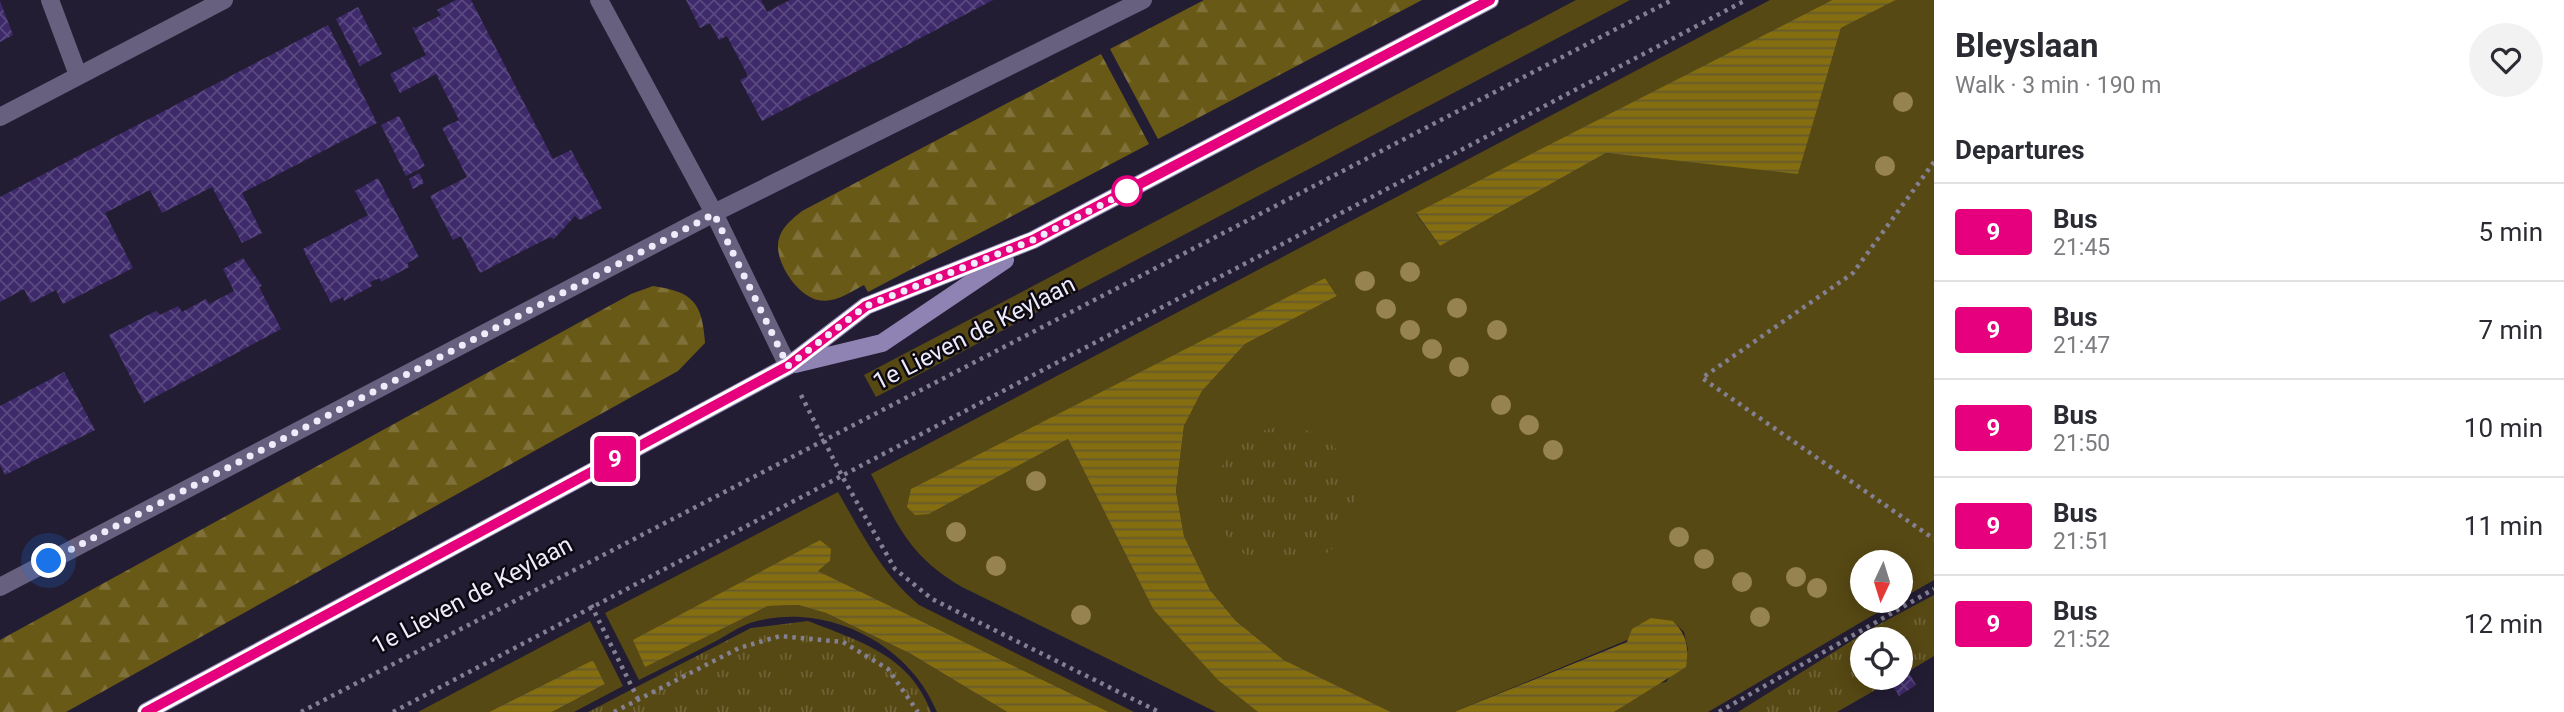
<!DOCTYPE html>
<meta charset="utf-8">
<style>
:root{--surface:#fff;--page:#f2f2f3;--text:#2b2b33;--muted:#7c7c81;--line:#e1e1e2}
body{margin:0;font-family:Roboto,sans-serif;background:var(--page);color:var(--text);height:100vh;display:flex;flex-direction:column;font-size:26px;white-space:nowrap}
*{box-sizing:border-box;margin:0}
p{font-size:23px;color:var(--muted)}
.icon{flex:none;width:38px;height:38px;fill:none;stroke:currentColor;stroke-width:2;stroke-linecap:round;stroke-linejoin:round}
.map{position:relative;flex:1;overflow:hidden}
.panel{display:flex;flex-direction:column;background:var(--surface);width:630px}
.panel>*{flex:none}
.badge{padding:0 14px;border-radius:5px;font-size:24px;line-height:46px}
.needle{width:46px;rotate:184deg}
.tools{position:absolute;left:1850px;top:550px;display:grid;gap:14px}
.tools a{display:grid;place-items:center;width:63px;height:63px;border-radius:50%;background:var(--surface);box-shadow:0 4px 18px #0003;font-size:35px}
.you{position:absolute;width:35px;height:35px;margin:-18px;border:5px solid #fff;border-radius:50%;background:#1a73e8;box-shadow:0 0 0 10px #1a73e833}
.map>.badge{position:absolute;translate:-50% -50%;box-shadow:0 0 0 4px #fff}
h2{padding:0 21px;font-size:26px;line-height:63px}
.round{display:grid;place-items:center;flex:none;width:74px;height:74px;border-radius:37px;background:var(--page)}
.summary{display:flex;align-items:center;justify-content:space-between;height:119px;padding:0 21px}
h1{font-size:33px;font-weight:700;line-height:52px}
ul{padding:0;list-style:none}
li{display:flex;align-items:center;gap:21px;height:98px;padding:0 21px;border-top:2px solid var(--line)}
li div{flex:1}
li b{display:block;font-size:26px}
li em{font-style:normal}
li .badge{min-width:77px;font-weight:700;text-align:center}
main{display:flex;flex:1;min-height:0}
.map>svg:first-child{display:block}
.green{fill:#574914}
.forest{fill:url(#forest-firs)}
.park{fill:url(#park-tufts)}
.water{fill:url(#water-rules)}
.building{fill:url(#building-cross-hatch)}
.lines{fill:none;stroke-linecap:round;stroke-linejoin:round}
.path{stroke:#848093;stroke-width:4.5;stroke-dasharray:3.5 5;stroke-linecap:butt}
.minor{stroke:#67607e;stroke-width:18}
.secondary{stroke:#8e83b3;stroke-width:18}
.tree{fill:#96834f}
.line-casing{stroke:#fff;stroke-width:16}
.line{stroke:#e6007e;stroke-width:10}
.walk{stroke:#eeebfb;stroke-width:7;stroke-dasharray:0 12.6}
.stop-dot{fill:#fff;stroke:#e6007e;stroke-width:3.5}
.labels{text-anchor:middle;stroke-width:5;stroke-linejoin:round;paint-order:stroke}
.street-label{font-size:24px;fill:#eeebfb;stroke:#0c0913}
</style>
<main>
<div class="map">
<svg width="1934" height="712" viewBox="0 0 1934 712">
<defs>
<pattern id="forest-firs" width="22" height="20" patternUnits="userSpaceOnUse" patternTransform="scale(1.75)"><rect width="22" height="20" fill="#695916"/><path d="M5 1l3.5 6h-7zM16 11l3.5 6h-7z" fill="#7f7139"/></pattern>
<pattern id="park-tufts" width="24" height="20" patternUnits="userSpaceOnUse" patternTransform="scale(1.75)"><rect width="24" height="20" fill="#574914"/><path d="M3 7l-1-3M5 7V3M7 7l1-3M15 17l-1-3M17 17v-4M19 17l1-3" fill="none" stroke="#6f6337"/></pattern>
<pattern id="water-rules" width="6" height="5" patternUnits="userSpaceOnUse" patternTransform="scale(1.75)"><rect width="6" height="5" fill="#846e10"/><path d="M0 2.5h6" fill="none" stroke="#665a2e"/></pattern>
<pattern id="building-cross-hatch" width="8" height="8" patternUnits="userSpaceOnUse" patternTransform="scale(1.75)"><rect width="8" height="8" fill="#3e2a6a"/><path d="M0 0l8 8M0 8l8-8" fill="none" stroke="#5a4980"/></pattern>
</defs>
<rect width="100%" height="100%" fill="#231d34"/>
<g class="green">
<polygon points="1576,0 1630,0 876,397 864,375"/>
<path d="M1770,0H1832L1416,214L1440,246L1606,153L1798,173L1841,28L1896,0H1934V580L1901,599L1900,562H1862V600H1899L1708,712H1614L1654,684L1666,682L1688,650L1684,632L1673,621L1454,712H1391L1284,660L1236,621L1210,590L1184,536L1176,491L1184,426L1202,391L1245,344L1337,296L1325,278L929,514L1068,439L1153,609L1258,712H1216L962,587C908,555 899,527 871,474Z"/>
<path d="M838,492C862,534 882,574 919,605L1134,712H1109L818,571L830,561V549L820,540L640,653L645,666L768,606L798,605L826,613L911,654L1007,712H937C909,642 823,600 750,623C739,627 727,635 716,641C691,654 665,667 639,680L605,613Z"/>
<polygon points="590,621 623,686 574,712 552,712 605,684 593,660 489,712 418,712"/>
</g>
<g class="forest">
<polygon points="1204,0 1422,0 1158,139 1110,49"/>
<path d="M1101,54L1149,144L868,292L864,285C850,292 834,304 818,300C798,296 777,265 778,245C779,229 791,220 802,211Z"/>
<path d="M653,286C693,292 702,302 705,343L678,371L66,712H0V640L631,294Z"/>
</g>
<g class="park">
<circle cx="1285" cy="497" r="70"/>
<polygon points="1934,595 1934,656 1901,676 1900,639 1862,639 1862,677 1898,677 1837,712 1738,712 1872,628"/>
<path d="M808,621C859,641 910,655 931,712H588L751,628Z"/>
</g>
<g class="water">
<polygon points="1832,0 1896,0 1841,28 1798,174 1606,153 1440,246 1416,213"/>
<polygon points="1325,278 1337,296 1245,344 1202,391 1184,426 1176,491 1184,536 1210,590 1236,621 1284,660 1391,712 1258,712 1218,680 1153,609 1068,439 929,514 915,515 907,507 911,489"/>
<polygon points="820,540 831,549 830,561 818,571 1109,712 1007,712 911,654 826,613 798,605 768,606 645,667 633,640"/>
<path d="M1651,618L1673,621C1687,635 1689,647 1686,667L1614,712H1454L1627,642L1632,629Z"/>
<polygon points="593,660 605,684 552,712 489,712"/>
</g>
<g class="building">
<polygon points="456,0 471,0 553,159 571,150 602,208 580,220 575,216 554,239 550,237 480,273 461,236 453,240 430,196 467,177 442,128 459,120 436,74 400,93 390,74 426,55 412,27 416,28 441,15 437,10"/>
<polygon points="686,0 761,0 767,12 790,0 993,0 762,121 740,80 748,76 727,36 719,40 710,23 700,28"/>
<polygon points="0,1 13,35 0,42"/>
<polygon points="358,7 382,54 360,66 336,19"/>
<polygon points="328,25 377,123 242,193 262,233 242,243 212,187 162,213 150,190 105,213 133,268 63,304 56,290 31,303 24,289 0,302 0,197"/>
<polygon points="399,116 425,166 406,176 381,125"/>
<polygon points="419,173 424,183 413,189 409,179"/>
<polygon points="378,178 419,257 407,263 409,267 381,282 380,278 370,282 372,286 344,301 343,297 331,303 303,249 368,215 355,191"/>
<polygon points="243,258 262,286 259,287 281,329 144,403 109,335 156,311 160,315 178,306 182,312 206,299 209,304 234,291 223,269"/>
<polygon points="64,372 95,430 5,475 0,465 0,406"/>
<polygon points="1908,671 1916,685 1899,696 1890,681"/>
</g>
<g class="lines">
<g class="path">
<polyline points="1934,162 1853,273 1702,378 1934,539"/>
<polyline points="801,395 842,476 895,569 932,599 1159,712"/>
<polyline points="591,605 638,699"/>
<polyline points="301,712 1672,0"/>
<polyline points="393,712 1746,0"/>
<polyline points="614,712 739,648 780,636 843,642 888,669 918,712"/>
<polyline points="1719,712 1934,589"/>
</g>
<g class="minor">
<polyline points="50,0 78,75"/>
<polyline points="599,0 714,213 788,366"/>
<polyline points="0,117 224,0"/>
<polyline points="0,587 714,213 1143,0"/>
</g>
<g class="secondary">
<polyline points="795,364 882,343 1005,260"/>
<polyline points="146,712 788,366 866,306 1033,240 1490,0"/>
</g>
</g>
<g class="tree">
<circle cx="1903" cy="102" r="10"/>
<circle cx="1885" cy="166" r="10"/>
<circle cx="1410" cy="272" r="10"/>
<circle cx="1365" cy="281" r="10"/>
<circle cx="1457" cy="308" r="10"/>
<circle cx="1386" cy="309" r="10"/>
<circle cx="1410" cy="330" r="10"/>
<circle cx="1497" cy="330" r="10"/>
<circle cx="1432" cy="349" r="10"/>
<circle cx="1459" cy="367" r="10"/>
<circle cx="1501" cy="405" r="10"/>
<circle cx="1529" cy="425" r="10"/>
<circle cx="1553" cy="450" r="10"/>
<circle cx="1036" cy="481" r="10"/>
<circle cx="956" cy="532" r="10"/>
<circle cx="1679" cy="537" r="10"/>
<circle cx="1704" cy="559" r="10"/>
<circle cx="996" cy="566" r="10"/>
<circle cx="1796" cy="577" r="10"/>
<circle cx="1742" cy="582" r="10"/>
<circle cx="1817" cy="588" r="10"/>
<circle cx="1081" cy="615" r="10"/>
<circle cx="1760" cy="617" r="10"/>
</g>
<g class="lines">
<g class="line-casing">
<polyline id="line" points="146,712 788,366 866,306 1033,240 1490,0"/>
</g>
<use href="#line" class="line"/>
<polyline class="walk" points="49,561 714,214 788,366 866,306 1033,240 1132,189 1127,191"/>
</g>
<circle class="stop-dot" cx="1127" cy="191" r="14"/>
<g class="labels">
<g class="street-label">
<text transform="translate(974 333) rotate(-27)" y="8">1e Lieven de Keylaan</text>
<text transform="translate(472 595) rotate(-28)" y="8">1e Lieven de Keylaan</text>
</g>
</g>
</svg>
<div class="tools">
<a><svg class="needle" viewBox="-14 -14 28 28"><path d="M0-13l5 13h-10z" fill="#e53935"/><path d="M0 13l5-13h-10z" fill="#7c7c81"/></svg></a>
<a><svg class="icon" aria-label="locate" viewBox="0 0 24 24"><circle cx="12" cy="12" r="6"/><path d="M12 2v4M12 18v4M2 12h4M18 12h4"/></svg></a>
</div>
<div class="you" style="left:49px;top:561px"></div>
<b class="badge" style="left:615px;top:459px;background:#e6007e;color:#fff">9</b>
</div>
<section class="panel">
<div class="summary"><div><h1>Bleyslaan</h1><p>Walk · 3 min · 190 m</p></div><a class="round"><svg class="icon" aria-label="heart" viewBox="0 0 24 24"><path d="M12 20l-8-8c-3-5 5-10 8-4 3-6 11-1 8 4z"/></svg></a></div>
<h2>Departures</h2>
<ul>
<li><span class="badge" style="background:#e6007e;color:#fff">9</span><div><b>Bus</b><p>21:45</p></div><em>5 min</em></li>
<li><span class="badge" style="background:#e6007e;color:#fff">9</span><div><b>Bus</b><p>21:47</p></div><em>7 min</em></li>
<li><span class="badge" style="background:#e6007e;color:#fff">9</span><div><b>Bus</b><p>21:50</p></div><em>10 min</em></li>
<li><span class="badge" style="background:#e6007e;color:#fff">9</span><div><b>Bus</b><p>21:51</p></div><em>11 min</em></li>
<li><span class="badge" style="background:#e6007e;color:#fff">9</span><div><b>Bus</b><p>21:52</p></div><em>12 min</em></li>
</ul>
</section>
</main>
